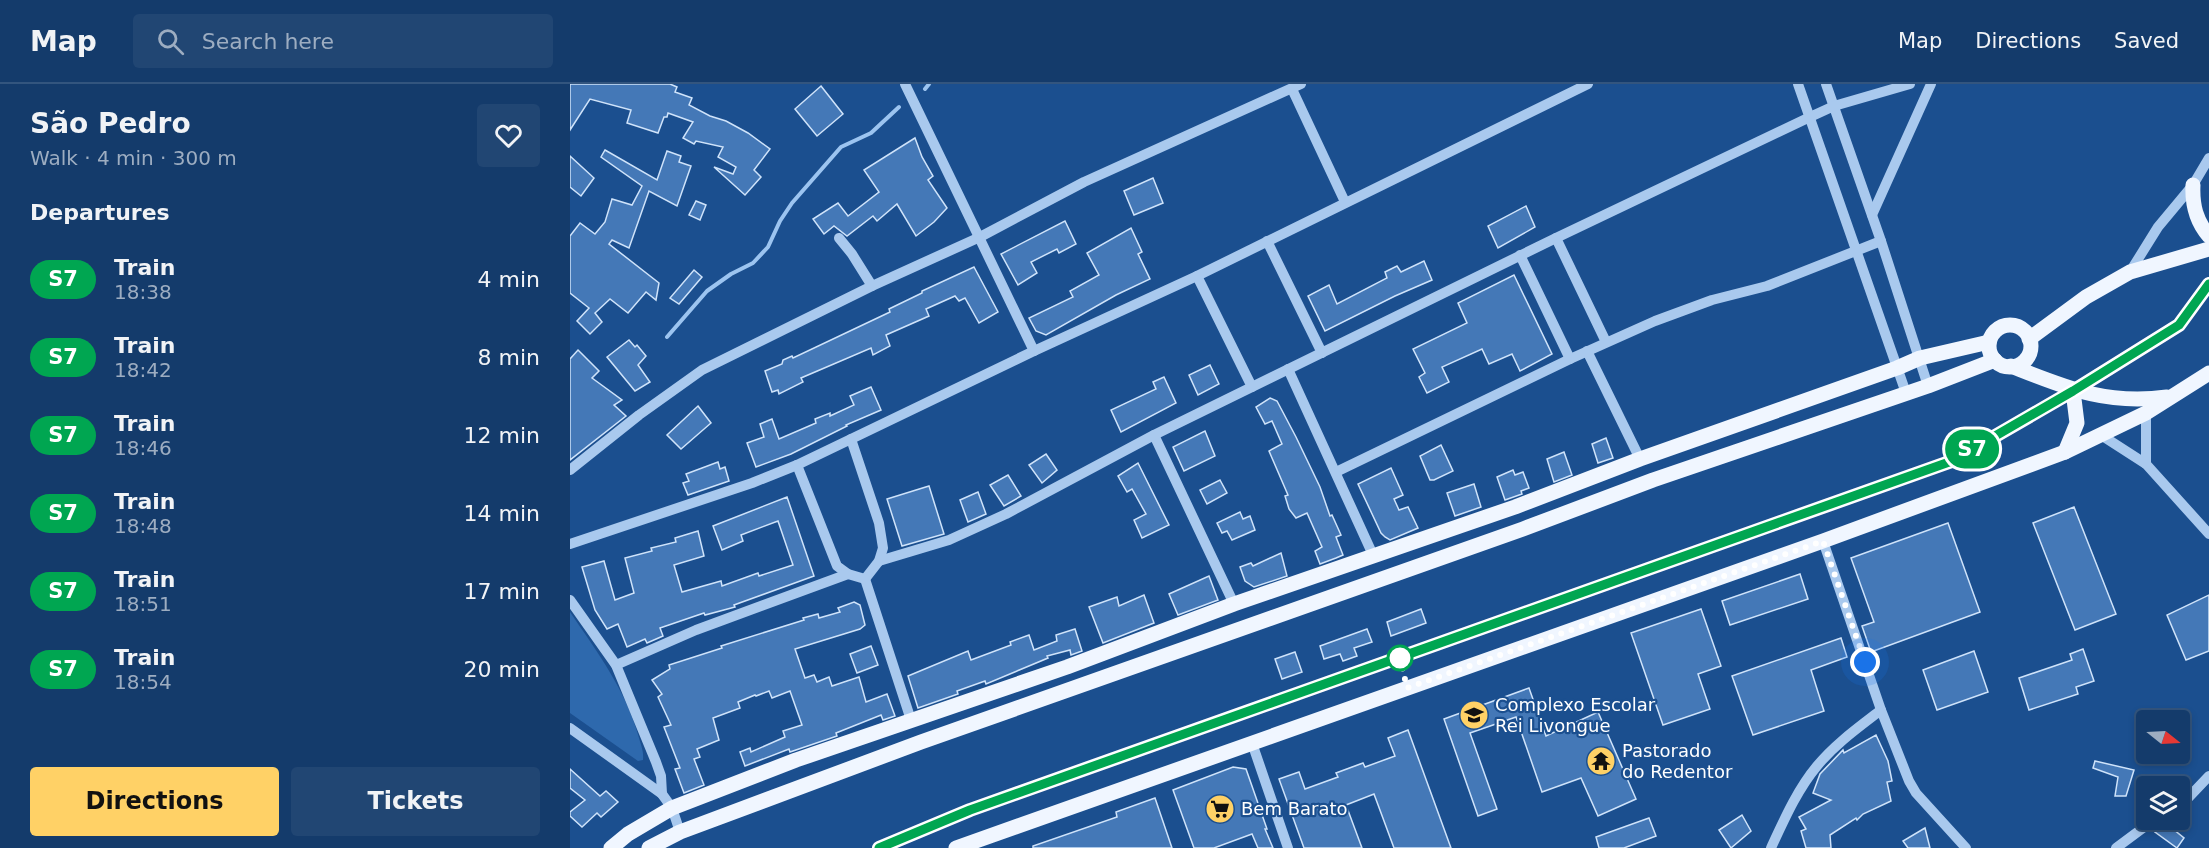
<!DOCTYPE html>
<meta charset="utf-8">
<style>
:root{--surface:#143b6b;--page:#214673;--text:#f1f3f6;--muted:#9dadc1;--line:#33557e;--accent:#ffd166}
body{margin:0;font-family:"DejaVu Sans",sans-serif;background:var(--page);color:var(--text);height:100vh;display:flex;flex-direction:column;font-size:22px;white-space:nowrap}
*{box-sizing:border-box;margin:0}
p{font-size:20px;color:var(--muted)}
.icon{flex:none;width:33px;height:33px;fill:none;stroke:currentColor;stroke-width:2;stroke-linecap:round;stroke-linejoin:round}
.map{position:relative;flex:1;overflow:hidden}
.drawer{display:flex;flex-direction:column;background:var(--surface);width:570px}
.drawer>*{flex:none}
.badge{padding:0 12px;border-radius:20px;font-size:21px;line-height:39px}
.needle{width:39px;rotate:108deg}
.tools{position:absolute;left:1566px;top:626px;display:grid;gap:12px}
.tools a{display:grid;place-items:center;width:54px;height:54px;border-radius:6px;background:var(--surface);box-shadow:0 3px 9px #0003,0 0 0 2px var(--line);font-size:30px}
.you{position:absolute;width:30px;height:30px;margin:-15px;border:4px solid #fff;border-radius:50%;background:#1a73e8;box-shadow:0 0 0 9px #1a73e833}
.map>.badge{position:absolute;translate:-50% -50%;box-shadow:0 0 0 3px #fff}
h2{padding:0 30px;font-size:22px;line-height:54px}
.round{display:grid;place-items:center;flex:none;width:63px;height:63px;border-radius:6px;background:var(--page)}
.summary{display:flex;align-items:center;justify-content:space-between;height:102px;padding:0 30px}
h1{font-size:28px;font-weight:600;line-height:45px}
.action{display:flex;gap:12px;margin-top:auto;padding:12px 30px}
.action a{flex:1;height:69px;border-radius:6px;background:var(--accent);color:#111;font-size:24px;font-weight:600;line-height:69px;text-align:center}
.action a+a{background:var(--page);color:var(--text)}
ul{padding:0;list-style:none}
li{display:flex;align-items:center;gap:18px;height:78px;padding:0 30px}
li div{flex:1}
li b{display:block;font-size:22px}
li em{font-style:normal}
li .badge{min-width:66px;font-weight:700;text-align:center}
header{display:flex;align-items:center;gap:36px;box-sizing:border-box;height:84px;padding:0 30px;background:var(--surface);border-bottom:2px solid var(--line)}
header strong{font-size:28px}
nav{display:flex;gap:33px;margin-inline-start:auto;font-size:21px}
.search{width:420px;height:54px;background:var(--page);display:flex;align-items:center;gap:15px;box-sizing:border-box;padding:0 21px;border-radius:6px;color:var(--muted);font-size:22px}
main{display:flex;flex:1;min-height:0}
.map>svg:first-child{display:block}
.green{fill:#2e69ad}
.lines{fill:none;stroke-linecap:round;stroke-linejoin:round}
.stream{stroke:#9cc4f0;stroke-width:4}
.building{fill:#4478b7;stroke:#cfe3fa;stroke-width:1.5}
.minor{stroke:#a9c9ee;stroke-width:10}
.major{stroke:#f0f6ff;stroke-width:15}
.rail-casing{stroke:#fff;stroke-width:6}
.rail{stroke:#1b4f8f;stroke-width:4;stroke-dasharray:11;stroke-linecap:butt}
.line-casing{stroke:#fff;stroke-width:14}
.line{stroke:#00a651;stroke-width:9}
.walk{stroke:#fff;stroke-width:6;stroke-dasharray:0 10.8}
.stop-dot{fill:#fff;stroke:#00a651;stroke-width:3}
.labels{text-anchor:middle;stroke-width:4.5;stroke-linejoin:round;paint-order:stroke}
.poi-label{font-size:18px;fill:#fff;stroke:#1b4f8f;text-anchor:start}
</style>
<header>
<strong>Map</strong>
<div class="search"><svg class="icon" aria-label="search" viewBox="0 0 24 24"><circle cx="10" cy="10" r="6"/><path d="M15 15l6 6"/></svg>Search here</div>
<nav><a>Map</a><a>Directions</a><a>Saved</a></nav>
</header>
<main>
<section class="drawer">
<div class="summary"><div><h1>São Pedro</h1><p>Walk · 4 min · 300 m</p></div><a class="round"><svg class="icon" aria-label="heart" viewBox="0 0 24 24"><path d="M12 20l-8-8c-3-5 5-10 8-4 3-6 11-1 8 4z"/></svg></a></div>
<h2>Departures</h2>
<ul>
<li><span class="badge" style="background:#00a651;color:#fff">S7</span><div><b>Train</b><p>18:38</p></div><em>4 min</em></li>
<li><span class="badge" style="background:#00a651;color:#fff">S7</span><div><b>Train</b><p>18:42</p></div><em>8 min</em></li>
<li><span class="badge" style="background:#00a651;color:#fff">S7</span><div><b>Train</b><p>18:46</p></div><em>12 min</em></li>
<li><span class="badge" style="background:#00a651;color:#fff">S7</span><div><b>Train</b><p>18:48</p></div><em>14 min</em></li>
<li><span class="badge" style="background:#00a651;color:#fff">S7</span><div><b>Train</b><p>18:51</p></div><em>17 min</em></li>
<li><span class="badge" style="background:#00a651;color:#fff">S7</span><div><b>Train</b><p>18:54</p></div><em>20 min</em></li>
</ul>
<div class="action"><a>Directions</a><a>Tickets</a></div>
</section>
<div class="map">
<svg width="1639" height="764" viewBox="0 0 1639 764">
<rect width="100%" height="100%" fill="#1b4f8f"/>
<path class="green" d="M0,528C27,568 56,606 69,654C71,661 74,668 73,676L68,677L0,629Z"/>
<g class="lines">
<g class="stream">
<polyline points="355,5 359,0"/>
<polyline points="97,253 137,207 161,190 183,179 198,163 210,137 222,119 271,63 301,49 329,23"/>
</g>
</g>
<g class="building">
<polygon points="0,0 100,0 107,3 105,8 122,14 119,21 140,32 156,37 178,49 200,65 184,86 191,93 175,111 144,83 163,90 166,83 148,73 153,63 126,57 124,60 113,54 123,38 98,29 97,33 94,33 88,49 57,39 61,26 20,15 0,46"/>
<polygon points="251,2 273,30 247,52 225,25"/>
<polygon points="345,54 352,73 363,92 358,96 377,124 364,138 346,152 327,120 307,137 303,132 277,152 264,142 254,150 243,135 268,119 278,132 309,108 294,86"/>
<polygon points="35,66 87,96 97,67 111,72 109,78 121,82 107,122 79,107 59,164 42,156 39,160 89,199 86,216 76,208 58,229 40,215 25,229 32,238 20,250 7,237 19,224 0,209 0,152 10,139 25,150 35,138 42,115 62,121 72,102 31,73"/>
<polygon points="0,72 24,94 11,112 0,103"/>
<polygon points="583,94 593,119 564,131 554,107"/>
<polygon points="126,117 136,121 130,136 119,131"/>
<polygon points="956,122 965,143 928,164 918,142"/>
<polygon points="495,137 506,160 489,169 487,165 461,178 467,189 448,201 431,170"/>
<polygon points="561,144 572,168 568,170 580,195 546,211 476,251 466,247 459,234 503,213 500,207 529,191 517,169"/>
<polygon points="854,177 862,196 825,212 755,247 738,212 759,201 767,220 817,194 815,188 827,182 831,188"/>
<polygon points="404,183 428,228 409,239 395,214 389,217 385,212 356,225 359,232 316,251 320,262 303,271 301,264 231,294 233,298 209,310 208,306 202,308 195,287 212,280 213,276 222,272 223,274 320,228 319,225 352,209 352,207"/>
<polygon points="124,186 132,193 109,220 100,214"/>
<polygon points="944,191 982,270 950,287 942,270 919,280 912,265 872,283 879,298 857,309 849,293 855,289 843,265 897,239 888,219"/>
<polygon points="59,256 65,263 67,261 76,272 68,281 80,298 65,307 37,273"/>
<polygon points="8,266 29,287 22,294 52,316 44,321 56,332 0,376 0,275"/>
<polygon points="640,281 649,300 628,311 619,291"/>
<polygon points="594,293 606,319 551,348 541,326 586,305 583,298"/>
<polygon points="301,303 311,326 276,341 277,342 221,370 186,383 177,359 194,353 190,340 202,335 209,355 246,339 245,335 260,329 260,332 284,321 280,312"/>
<polygon points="700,314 707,317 726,353 750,403 760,432 762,431 771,451 766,453 773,471 766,474 750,480 745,467 752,463 737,429 726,434 719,425 715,412 718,411 699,367 712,360 702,337 695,340 686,323"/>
<polygon points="128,322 141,339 111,365 97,351"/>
<polygon points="635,347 645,372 614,387 603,363"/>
<polygon points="1036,354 1043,374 1028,379 1022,360"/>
<polygon points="871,361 883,387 864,396 860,396 850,372"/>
<polygon points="994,368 1002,391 984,398 977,375"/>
<polygon points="476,370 487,386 472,399 459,381"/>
<polygon points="148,378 150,385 155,383 159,397 118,411 113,399 119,397 116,390"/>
<polygon points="568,379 599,441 572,454 564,436 576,430 562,405 557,408 548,392"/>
<polygon points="821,384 833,411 824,415 829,426 838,423 848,444 820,456 815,453 811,449 788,400"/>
<polygon points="943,386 945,391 953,388 959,404 951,407 952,410 935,416 927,393"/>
<polygon points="438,391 451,412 434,422 420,401"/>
<polygon points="650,396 657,409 637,420 630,406"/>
<polygon points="904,400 911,423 885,432 877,409"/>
<polygon points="359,402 374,450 332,462 317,415"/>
<polygon points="408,408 416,430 398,438 390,416"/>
<polygon points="217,413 244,492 164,521 165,523 135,531 134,529 90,544 93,552 77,559 75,555 57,563 48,540 37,545 25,526 12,483 34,477 45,516 64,509 55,474 82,467 81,464 106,458 105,454 128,447 134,472 104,481 112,508 151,497 152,502 188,489 189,492 223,481 208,437 171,451 173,457 152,466 143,442"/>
<polygon points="1504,423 1546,530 1505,546 1463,439"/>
<polygon points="670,428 673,435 680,432 685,446 662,456 657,447 652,449 647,439"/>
<polygon points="1378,439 1410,528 1301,568 1292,542 1304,538 1281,474"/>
<polygon points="711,469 717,492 684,503 675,497 670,483 681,479 683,482"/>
<polygon points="1230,490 1238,515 1160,541 1152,517"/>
<polygon points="639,492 648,516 608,531 599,510"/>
<polygon points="574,511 584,539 533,559 519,523 547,513 549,522"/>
<polygon points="1639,511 1639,567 1616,576 1597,531"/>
<polygon points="284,518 290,521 295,541 290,545 225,565 235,594 244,591 247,598 259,593 262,602 289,593 296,618 317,610 325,632 313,636 311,631 266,649 267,652 220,668 219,665 175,682 170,668 180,664 181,668 215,653 213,647 232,641 220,607 202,614 199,607 186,612 185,611 168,618 170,624 143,634 149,656 127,665 130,673 124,675 134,701 114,709 105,685 110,684 94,643 101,641 88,613 92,610 82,596 100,585 99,581 152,564 151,562 234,536 233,534 248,530 249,534 270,528 268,524"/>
<polygon points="851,525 856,539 821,552 817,538"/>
<polygon points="1131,525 1151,582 1128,590 1140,625 1093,641 1061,549"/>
<polygon points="505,545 512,567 501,571 500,566 477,572 478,574 416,600 415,597 387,607 388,610 348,624 338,592 398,567 401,576 441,561 440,558 459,551 464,566 487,557 486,551"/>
<polygon points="797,545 802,558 784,564 787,572 773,577 770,570 754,575 750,562"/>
<polygon points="1271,554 1277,573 1241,586 1254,627 1183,651 1162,592"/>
<polygon points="301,562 308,581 287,589 280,570"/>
<polygon points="1513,565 1524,597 1506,603 1508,610 1459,626 1449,594 1502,576 1500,570"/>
<polygon points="1404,567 1418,608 1367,626 1353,586"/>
<polygon points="725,568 732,588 712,595 705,575"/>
<polygon points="959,604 976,652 1028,628 1066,715 1028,732 1011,694 972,708 946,633 900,649 927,725 908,732 874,635"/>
<polygon points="838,646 881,764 824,764 804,710 776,721 792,764 734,764 709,695 729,688 735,705 768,693 766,689 793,679 795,683 825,672 818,654"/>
<polygon points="1306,651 1318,677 1322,697 1317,698 1321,717 1293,730 1287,736 1286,734 1260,751 1261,764 1236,764 1231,747 1236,745 1229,733 1261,716 1243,709 1250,690 1273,666 1274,669"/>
<polygon points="1525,677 1564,686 1556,712 1545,712 1548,693 1523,684"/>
<polygon points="663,683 676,685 697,745 695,745 703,764 688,764 682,750 644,764 624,764 603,706"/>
<polygon points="0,685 30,712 36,707 48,718 31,733 27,729 12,743 0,732 0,728 15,716 0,704"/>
<polygon points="585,714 602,764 463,764 463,762 547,733 546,728"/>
<polygon points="1172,731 1181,747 1161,764 1149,746"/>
<polygon points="1079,734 1086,752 1054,764 1029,764 1026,753"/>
<polygon points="1593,737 1614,754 1607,764 1585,748"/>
<polygon points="1355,744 1360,764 1338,764 1333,757"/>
</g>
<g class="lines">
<g class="minor">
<polyline points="335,0 464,267"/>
<polyline points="1228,0 1336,309"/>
<polyline points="1256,0 1311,157 1358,302"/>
<polyline points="722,5 775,118"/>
<polyline points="1302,131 1361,0"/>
<polyline points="269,154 282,170 302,202"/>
<polyline points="986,154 1036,258"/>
<polyline points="697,157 752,269"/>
<polyline points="950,171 1000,275"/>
<polyline points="1560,188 1588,143 1623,101 1639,74"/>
<polyline points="627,192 682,303"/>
<polyline points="1017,267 1070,375"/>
<polyline points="718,285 803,471"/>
<polyline points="584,351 664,520"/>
<polyline points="1531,351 1576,380 1639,450"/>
<polyline points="281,355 309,439 313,464 309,477 295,495"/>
<polyline points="1576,380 1576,329"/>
<polyline points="227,381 267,482 278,490 295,495"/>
<polyline points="0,386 69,331 132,286 302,202 410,153 514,98 731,0"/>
<polyline points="766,388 1000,275 1085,237 1142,216 1197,202 1311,157"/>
<polyline points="0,460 182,399 227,381 464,267 627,192 1018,0"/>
<polyline points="309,477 379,456 436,430 584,351 986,154 1240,33 1264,22 1340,0"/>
<polyline points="295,495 341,636"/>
<polyline points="0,516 46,581 86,678 91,692 92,710"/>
<polyline points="46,581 126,546 278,490"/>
<polyline points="1311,626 1339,697 1346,709 1396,764"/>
<polyline points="0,644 92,710 102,724 110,748"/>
<polyline points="682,659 718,764"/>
<polyline points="1610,718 1619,713 1639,692"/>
<path d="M1201,764C1214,736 1227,706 1247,682C1265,660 1289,643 1311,626L1253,457"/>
<polyline points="1546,764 1585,735"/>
</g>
<g class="major">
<path d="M1623,101C1622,121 1626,137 1639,152"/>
<circle cx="1440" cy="262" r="21"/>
<polyline points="1459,255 1516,213 1560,188 1639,165"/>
<path d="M1441,282C1497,304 1535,321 1597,313"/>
<polyline points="1495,368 1507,339 1503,307"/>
<polyline points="41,764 58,750 102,724 226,676 497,583 664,520 945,423 1070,375 1327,284 1350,274 1419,258"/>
<polyline points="79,764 110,748 351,658 953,445 1083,396 1358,302 1425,276"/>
<polyline points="386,764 1253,457 1495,368 1576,329 1639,289"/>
</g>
<g class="rail-casing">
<polyline id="rail" points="309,764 400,726 1382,377 1503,307 1609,241 1639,200"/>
</g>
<use href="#rail" class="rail"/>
</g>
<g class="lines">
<g class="line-casing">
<polyline id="line" points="309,764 400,726 1382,377 1503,307 1609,241 1639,200"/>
</g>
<use href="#line" class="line"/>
<polyline class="walk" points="830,574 837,604 1253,457 1295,578"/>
</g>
<defs>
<g id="school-disc" transform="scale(1.5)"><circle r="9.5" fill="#ffd166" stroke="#1b4f8f"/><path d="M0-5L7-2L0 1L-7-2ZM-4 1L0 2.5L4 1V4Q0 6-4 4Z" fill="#111"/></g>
<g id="temple-disc" transform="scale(1.5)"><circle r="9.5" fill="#ffd166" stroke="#1b4f8f"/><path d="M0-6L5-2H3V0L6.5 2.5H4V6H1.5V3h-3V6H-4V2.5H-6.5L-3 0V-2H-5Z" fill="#111"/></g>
<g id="supermarket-disc" transform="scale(1.5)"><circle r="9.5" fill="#ffd166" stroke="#1b4f8f"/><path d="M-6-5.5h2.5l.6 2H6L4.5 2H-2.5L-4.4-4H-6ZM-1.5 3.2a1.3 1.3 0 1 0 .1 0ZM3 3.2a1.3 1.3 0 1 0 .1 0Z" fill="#111"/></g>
</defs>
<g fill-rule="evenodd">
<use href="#school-disc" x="904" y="631"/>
<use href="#temple-disc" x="1031" y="677"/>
<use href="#supermarket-disc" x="650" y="725"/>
</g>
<circle class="stop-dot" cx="830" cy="574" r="12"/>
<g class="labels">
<g class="poi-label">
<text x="925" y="627">Complexo Escolar<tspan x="925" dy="21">Rei Livongue</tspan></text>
<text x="1052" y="673">Pastorado<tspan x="1052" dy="21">do Redentor</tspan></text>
<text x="671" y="731">Bem Barato</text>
</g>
</g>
</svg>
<div class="tools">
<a><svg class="needle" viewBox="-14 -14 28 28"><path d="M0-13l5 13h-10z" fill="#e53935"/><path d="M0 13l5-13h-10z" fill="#9dadc1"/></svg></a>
<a><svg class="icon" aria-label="layers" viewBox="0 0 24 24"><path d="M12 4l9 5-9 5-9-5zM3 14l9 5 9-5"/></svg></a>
</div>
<div class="you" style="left:1295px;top:578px"></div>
<b class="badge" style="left:1402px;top:365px;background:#00a651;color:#fff">S7</b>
</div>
</main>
